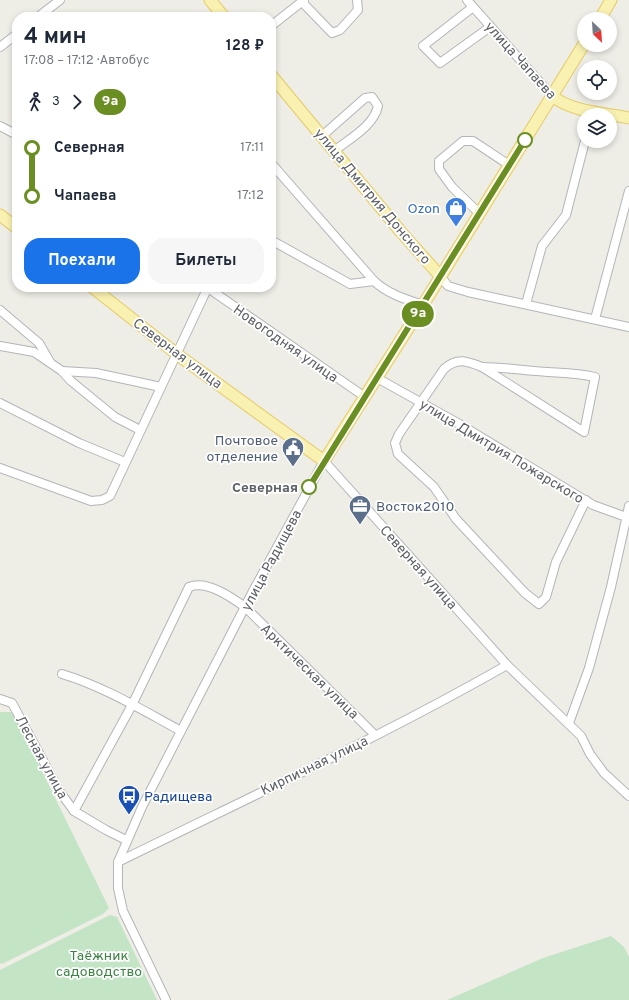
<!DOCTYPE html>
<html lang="ru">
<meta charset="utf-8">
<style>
:root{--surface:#fff;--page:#f6f6f7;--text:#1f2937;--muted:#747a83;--accent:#1a73e8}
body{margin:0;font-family:Overpass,sans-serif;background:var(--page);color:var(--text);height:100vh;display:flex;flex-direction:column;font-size:15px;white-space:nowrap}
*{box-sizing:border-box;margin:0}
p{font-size:13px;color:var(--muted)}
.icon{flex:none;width:22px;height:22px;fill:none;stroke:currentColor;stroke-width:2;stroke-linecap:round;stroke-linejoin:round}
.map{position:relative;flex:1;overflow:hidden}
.drawer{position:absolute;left:12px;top:12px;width:264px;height:280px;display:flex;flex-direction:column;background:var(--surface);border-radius:16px;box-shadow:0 2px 6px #0003}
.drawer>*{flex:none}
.badge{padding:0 8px;border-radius:13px;font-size:14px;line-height:26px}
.needle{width:26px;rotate:155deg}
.tools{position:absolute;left:577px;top:12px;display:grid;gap:8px}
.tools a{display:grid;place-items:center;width:40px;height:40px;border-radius:50%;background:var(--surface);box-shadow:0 2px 6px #0003;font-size:20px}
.map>.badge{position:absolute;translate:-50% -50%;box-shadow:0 0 0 2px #fff}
.legs{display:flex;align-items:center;gap:6px;height:44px;padding:0 12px;font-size:13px}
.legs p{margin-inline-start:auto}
.summary{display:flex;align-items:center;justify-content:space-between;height:68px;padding:0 12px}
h1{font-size:22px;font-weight:700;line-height:30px}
.action{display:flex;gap:8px;margin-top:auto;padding:8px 12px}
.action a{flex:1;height:46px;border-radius:16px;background:var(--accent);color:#fff;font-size:16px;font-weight:700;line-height:46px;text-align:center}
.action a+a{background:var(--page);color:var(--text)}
ul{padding:0 12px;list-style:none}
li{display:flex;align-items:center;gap:14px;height:48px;font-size:15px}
li i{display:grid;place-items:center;width:6px;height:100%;margin:0 5px;background:currentColor}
li i::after{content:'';width:10px;height:10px;margin:-5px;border:3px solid;border-radius:50%;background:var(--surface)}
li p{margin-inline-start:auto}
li:first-child i{background:linear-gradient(#0000 50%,currentColor 0)}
li:last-child i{background:linear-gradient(currentColor 50%,#0000 0)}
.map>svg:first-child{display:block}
.green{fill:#c4e4c6}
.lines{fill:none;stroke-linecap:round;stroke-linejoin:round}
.minor-casing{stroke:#b3b5b9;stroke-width:10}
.major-casing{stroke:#e6cb67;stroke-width:13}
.minor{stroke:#fff;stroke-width:8}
.major{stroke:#f8f1b1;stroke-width:11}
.line-1-casing{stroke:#fff;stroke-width:9}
.line-1{stroke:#6b8e23;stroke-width:6}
.stop-1-dot{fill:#fff;stroke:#6b8e23;stroke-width:2}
.labels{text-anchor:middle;stroke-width:3.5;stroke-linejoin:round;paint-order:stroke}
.street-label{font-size:14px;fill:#5d6065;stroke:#fff}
.shop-label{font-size:14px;fill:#366cbe;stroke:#fff;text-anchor:end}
.service-label{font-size:14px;fill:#4e5e75;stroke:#fff;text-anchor:end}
.stop-label{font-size:14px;font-weight:bold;fill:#5d6065;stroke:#fff;text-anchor:end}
.transit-label{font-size:14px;fill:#164399;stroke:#fff;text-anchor:start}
.park-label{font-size:14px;fill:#3d8345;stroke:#fff}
</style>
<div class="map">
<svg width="629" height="1000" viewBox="0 0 629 1000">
<rect width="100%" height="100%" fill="#eeede6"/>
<g class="green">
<polygon points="0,712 13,712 109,908 103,914 2,964 0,963"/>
<polygon points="110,915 117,917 157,1000 0,1000 0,970"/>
<polygon points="611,936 624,947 629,957 629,1000 447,1000 543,958"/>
</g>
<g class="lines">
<g class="minor-casing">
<g id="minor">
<polyline points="467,0 552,96"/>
<polyline points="302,2 332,33 340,30 358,10 357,0"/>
<polyline points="473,7 423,46 440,63 490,27"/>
<polyline points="38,17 60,0"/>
<polyline points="271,26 304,0"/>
<polyline points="0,47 17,34"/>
<polyline points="0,126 17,135"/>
<path d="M322,136L365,98L372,97L378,106C374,126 349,139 334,151"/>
<path d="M271,163L374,281C388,294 405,299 423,305"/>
<polyline points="480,214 452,187 439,169 439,161 463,141 473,141 509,165"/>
<polyline points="271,240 350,284 374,281"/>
<polyline points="441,277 448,286 468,292 629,327"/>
<polyline points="208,288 365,397"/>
<polyline points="526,304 542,246 566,215 585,141"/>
<polyline points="0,310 39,343 50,362"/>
<polyline points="595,319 629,191"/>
<polyline points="0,346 34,352 62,371 71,381 115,417 140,430"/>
<path d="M482,367C467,361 457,357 444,369L399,434L395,443L398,454L434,487L456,519L525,593L539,604L546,597L556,562L586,500"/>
<path d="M482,367C505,367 526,371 548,372C566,373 578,373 595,377L584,432Z"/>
<polyline points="62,371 96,373 161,387"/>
<polyline points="377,378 456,422 593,505 629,518"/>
<polyline points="0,403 79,443 125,462"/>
<polyline points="0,468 91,501 102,500 110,496 208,287"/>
<path d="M62,674C105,687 142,710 181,731"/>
<polyline points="0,699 12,703 60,792 74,811 106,830 126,840"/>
<polyline points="569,723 589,668 611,587 629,506"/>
<path d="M74,811L132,705L189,587C207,580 231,597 245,607L375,735"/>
<path d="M118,862C248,798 381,737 507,665"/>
<polyline points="166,1000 123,911 118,888 118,862 142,807 252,593 324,461 507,665 581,736 590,754 604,773 629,796"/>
</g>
</g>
<g class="major-casing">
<g id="major">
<polyline points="210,0 224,17"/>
<polyline points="600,19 611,0"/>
<polyline points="271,75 401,232 441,277"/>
<path d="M552,96C572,112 604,113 629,118"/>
<polyline points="0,215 17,228"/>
<polyline points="92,287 178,355 324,461 423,305 584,44"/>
</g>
</g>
<use href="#minor" class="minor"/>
<use href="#major" class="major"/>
</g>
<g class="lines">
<g class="line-1-casing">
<polyline id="line-1" points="309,487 525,140"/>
</g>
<use href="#line-1" class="line-1"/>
</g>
<defs>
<g id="shop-pin" transform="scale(1.15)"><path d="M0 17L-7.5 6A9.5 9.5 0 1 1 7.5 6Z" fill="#3f7fe0" stroke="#fff"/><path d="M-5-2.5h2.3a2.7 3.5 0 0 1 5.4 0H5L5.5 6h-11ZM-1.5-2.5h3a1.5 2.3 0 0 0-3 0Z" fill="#fff"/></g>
<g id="civic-pin" transform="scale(1.15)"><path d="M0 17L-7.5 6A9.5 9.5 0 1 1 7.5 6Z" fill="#5c6f8a" stroke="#fff"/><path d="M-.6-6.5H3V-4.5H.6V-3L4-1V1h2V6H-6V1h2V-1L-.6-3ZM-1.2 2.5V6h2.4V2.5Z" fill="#fff"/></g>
<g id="office-pin" transform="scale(1.15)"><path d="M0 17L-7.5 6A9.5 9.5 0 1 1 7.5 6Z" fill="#5c6f8a" stroke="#fff"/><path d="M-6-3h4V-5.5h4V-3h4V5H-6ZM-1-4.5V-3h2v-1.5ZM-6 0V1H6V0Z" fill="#fff"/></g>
<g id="bus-pin" transform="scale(1.15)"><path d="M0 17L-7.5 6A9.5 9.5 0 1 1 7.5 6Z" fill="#1a4fb4" stroke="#fff"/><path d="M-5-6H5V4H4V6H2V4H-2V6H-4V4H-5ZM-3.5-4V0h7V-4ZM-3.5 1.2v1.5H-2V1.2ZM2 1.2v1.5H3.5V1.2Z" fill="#fff"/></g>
</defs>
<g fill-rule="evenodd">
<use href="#shop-pin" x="456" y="208"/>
<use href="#civic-pin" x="293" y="448"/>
<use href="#office-pin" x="360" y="506"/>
<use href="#bus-pin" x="129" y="796"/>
</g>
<g class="stop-1-dot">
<circle cx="525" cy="140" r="7"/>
<circle cx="309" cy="487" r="7"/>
</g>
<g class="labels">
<g class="street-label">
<text transform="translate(521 60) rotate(48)" y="5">улица Чапаева</text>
<text transform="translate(373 196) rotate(50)" y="5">улица Дмитрия Донского</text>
<text transform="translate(286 343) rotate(35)" y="5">Новогодняя улица</text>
<text transform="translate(178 353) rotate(37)" y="5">Северная улица</text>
<text transform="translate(502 451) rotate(31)" y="5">улица Дмитрия Пожарского</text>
<text transform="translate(271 560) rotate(-62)" y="5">улица Радищева</text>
<text transform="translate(419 567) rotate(48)" y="5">Северная улица</text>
<text transform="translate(310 671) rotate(44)" y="5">Арктическая улица</text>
<text transform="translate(42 757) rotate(61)" y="5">Лесная улица</text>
<text transform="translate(314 765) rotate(-26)" y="5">Кирпичная улица</text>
</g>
<g class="shop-label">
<text x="440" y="213">Ozon</text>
</g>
<g class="service-label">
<text x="278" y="445">Почтовое<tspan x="278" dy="16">отделение</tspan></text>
<text x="376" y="511" text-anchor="start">Восток2010</text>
</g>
<g class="stop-label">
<text x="298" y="492">Северная</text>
</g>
<g class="transit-label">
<text x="144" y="801">Радищева</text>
</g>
<g class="park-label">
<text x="99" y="960">Таёжник<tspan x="99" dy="16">садоводство</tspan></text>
</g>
</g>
</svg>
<div class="tools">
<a><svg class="needle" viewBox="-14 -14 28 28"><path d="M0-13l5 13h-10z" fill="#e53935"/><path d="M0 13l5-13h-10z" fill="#747a83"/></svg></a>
<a><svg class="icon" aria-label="locate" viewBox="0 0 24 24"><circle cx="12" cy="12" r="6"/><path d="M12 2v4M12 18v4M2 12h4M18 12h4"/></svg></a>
<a><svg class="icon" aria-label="layers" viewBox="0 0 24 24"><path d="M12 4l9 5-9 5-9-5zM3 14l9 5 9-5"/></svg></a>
</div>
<b class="badge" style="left:418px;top:314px;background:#6b8e23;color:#fff">9а</b>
<section class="drawer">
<div class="summary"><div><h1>4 мин</h1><p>17:08 – 17:12 · Автобус</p></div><b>128 ₽</b></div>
<div class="legs"><svg class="icon" aria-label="walk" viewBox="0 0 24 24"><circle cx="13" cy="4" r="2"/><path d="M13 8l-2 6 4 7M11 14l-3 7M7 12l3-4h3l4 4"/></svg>3<svg class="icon" aria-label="forward" viewBox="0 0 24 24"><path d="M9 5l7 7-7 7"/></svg><b class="badge" style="background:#6b8e23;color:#fff">9а</b></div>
<ul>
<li><i style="color:#6b8e23"></i><b>Северная</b><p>17:11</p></li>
<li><i style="color:#6b8e23"></i><b>Чапаева</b><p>17:12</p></li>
</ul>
<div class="action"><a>Поехали</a><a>Билеты</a></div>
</section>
</div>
